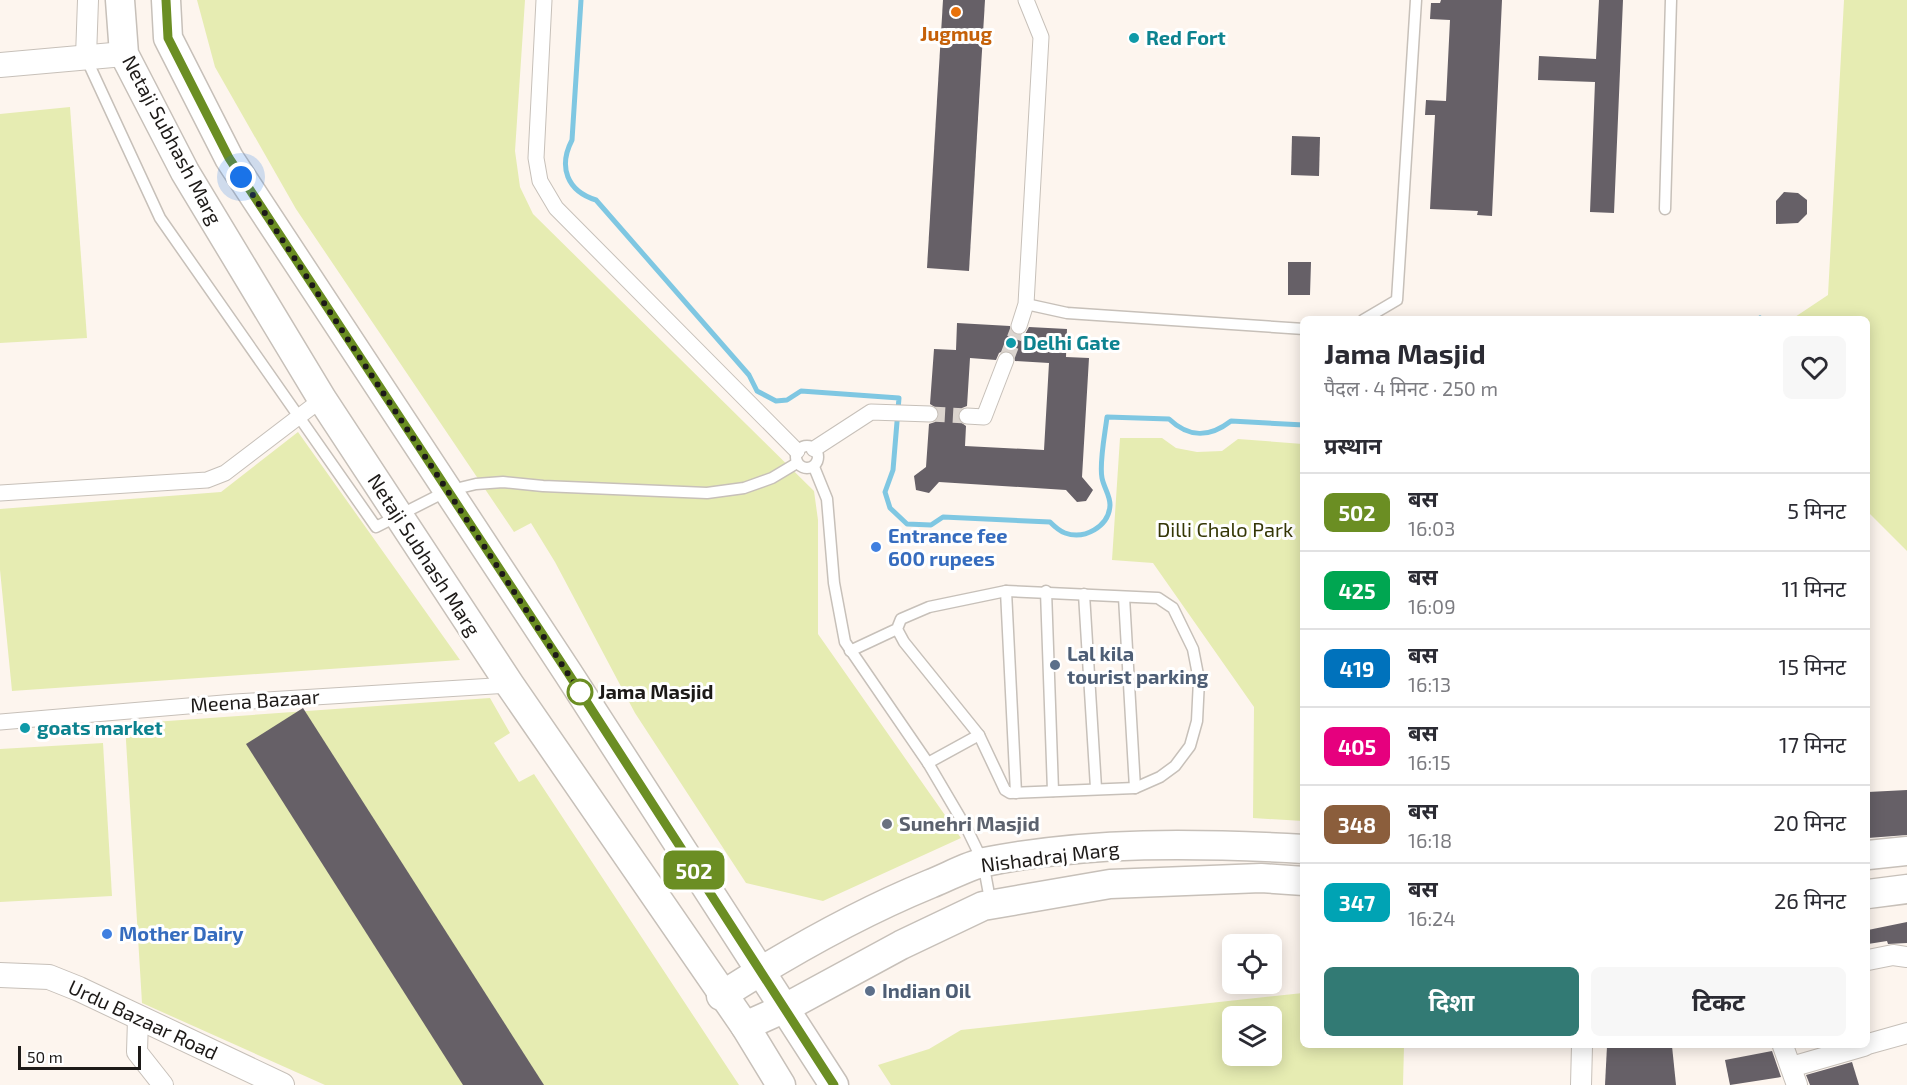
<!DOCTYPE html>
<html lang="hi">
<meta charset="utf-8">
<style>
:root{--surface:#fff;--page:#f7f7f7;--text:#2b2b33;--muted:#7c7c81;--line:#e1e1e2;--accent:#327a74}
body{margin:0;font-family:"Exo 2","Noto Sans Devanagari",sans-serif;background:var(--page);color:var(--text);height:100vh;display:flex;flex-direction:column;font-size:22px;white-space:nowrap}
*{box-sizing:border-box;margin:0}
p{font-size:20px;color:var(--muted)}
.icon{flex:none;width:33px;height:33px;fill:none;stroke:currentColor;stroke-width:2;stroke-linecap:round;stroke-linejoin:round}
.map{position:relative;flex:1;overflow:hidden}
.details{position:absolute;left:1300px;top:316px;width:570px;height:732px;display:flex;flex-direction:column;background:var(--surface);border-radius:9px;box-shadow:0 3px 15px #0003}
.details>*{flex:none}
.badge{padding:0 12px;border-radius:9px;font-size:21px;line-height:39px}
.controls{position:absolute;left:1222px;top:934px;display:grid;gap:12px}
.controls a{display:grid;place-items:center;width:60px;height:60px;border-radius:9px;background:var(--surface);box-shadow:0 3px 15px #0003;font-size:30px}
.scale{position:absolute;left:18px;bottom:15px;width:123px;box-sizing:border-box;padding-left:6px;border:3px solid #1d1a18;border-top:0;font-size:16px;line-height:21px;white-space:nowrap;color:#1d1a18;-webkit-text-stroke:4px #fff;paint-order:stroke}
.you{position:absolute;width:30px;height:30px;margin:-15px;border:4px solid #fff;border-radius:50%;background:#1a73e8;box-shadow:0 0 0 9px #1a73e833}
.map>.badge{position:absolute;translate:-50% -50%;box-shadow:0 0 0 3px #fff}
h2{padding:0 24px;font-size:22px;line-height:54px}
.round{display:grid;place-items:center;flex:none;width:63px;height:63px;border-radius:9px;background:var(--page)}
.headline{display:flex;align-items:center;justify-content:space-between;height:102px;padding:0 24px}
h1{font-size:28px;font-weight:700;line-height:45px}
.cta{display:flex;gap:12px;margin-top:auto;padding:12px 24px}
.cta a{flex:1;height:69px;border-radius:9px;background:var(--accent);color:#fff;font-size:24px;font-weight:700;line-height:69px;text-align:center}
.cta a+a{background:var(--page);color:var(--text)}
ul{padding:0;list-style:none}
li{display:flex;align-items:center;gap:18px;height:78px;padding:0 24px;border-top:2px solid var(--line)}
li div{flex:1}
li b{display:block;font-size:22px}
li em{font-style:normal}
li .badge{min-width:66px;font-weight:700;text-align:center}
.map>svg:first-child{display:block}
.green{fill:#e6ecb2;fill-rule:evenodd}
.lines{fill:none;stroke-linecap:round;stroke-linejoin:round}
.stream{stroke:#7fc7e2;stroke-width:5}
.building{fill:#666067;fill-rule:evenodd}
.pedestrian-tunnel{stroke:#dbd4ce;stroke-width:15;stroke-dasharray:15 8;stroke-linecap:butt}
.service-casing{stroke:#c7c0b9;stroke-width:13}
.pedestrian-casing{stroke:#c7c0b9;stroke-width:17}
.minor-casing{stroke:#c7c0b9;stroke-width:22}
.tertiary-casing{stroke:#c7c0b9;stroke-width:26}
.secondary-casing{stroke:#c7c0b9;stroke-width:31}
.service{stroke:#fff;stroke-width:10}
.pedestrian{stroke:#fff;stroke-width:15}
.minor{stroke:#fff;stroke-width:20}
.tertiary{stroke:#fff;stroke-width:24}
.secondary{stroke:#fff;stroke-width:28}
.line-casing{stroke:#fff;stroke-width:14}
.line{stroke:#6b8e23;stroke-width:9}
.walk{stroke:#1d1a18;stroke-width:6;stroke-dasharray:0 10.8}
.food-dot{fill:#e8710a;stroke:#fff;stroke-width:2}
.culture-dot{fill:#0f9aa8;stroke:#fff;stroke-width:2}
.shop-dot{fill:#3f7fe0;stroke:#fff;stroke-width:2}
.service-dot{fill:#5c6f8a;stroke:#fff;stroke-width:2}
.stop-dot{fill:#fff;stroke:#6b8e23;stroke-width:3}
.worship-dot{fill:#6b7280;stroke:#fff;stroke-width:2}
.labels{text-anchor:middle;stroke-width:6;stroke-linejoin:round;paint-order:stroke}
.food-label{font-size:20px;font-weight:bold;fill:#c56008;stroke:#fff}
.culture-label{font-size:20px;font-weight:bold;fill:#0d838f;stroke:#fff;text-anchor:start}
.street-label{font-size:20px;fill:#1d1a18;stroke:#fff}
.park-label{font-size:20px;fill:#353706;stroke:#fff}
.shop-label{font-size:20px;font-weight:bold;fill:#366cbe;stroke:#fff;text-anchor:start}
.service-label{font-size:20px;font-weight:bold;fill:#4e5e75;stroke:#fff;text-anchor:start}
.stop-label{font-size:20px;font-weight:bold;fill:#1d1a18;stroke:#fff;text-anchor:start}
.worship-label{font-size:20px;font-weight:bold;fill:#5b616d;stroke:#fff;text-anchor:start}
</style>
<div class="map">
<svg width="1907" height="1085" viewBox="0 0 1907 1085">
<rect width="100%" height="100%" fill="#fdf5ee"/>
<g class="green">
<polygon points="197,0 525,0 515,151 520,187 533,214 814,491 818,520 818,634 961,838 823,901 746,883 635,713 555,562 531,523 514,532 296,209 215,67"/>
<polygon points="1844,0 1907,0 1907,551 1868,512 1868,320 1792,319 1828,295"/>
<polygon points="70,107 87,338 0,343 0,114"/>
<polygon points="298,432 460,660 12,691 0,570 0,509 221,492"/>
<polygon points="1120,438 1162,438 1176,448 1197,452 1222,451 1238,439 1303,444 1303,821 1253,818 1254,707 1153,563 1112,560"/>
<polygon points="490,698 510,733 494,743 519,782 534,774 739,1085 325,1085 142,1003 125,724"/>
<polygon points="103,743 112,896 0,902 0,749"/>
<path d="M1303,993L1304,1046H1404L1403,1085H891L878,1065L929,1049L961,1030ZM1233,1017H1272V1056H1233Z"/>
</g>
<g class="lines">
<g class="stream">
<path d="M581,0L572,140C558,167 567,191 596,200L749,375L757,391L776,401L787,400L801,391L899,398L893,470L885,492L890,508L907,524L931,525L943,517L1050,522C1054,526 1059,531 1065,533C1084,540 1109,527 1110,505C1110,495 1104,488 1102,478C1099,463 1105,434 1107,417L1169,419C1189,438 1209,438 1231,421L1304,425"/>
<polyline points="1758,320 1760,318"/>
</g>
</g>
<g class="building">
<polygon points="943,0 985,0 969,271 927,268"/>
<polygon points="1441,0 1502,0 1492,216 1477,215 1478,211 1430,209 1435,115 1425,115 1426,100 1446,101 1450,20 1430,19 1431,3 1440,3"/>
<polygon points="1599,0 1623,0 1614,213 1590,212 1595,82 1538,80 1539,56 1596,59"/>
<polygon points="1292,136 1320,137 1319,176 1291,175"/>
<polygon points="1784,192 1798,193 1807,200 1807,214 1798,223 1776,224 1776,201"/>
<polygon points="1288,262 1311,262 1310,295 1288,295"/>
<path d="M957,323L1010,326L1011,332L1017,335L1025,334L1029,327L1067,329L1066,357L1089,358L1082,477L1093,490L1086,501L1077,502L1066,490L939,482L929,493L916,490L914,476L926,467L929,424L935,422L940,415L938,409L930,404L934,349L956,350ZM1005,350L1013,353L1015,361L1049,363L1044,450L965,446L966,426L959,421L957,415L962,408L967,406L970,358L996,360L999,353Z"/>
<polygon points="303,708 544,1085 463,1085 246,744"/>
<polygon points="1907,790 1907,835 1868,838 1868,792"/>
<polygon points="1907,922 1907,943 1888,944 1887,941 1868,944 1868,930"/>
<polygon points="1607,1046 1672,1046 1676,1085 1605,1085"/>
<polygon points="1772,1051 1781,1077 1730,1085 1725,1060"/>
<polygon points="1852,1062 1859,1085 1810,1085 1806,1075"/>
</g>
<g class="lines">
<g class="pedestrian-tunnel">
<polyline points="1006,360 1019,326"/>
<polyline points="930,414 967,416"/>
</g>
<g class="service-casing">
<g id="service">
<polyline points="86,58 160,218 376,527 447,491 476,484 503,482 543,486 707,493 744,488 772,478 797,463"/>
<polyline points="1665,209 1671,0"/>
<polyline points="1026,304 1067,313 1304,329"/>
<polyline points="1363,320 1397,300 1416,0"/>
<circle cx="807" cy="457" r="11"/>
<polyline points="814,467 827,499 834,583 845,642 928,763 968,831 983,862 991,905"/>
<polyline points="1006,591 1016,793"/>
<polyline points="1046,591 1053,791"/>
<polyline points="1084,594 1096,788"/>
<polyline points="1124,597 1135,788"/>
<polyline points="850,651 897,629 901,619 929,607 1006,591 1158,598 1173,608 1193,649 1199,680 1197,721 1190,746 1175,766 1160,777 1135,788 1010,793 1005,790 979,735 904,642 897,629"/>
<polyline points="928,763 979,735"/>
</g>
</g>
<g class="pedestrian-casing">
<g id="pedestrian">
<polyline points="544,0 536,158 540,181 556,208 797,451"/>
<polyline points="1019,326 1026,304 1041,37 1026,0"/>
<polyline points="967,416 984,417 1006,360"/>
<polyline points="814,449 871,412 930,414"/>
<polyline points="0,493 207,480 225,473 322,399"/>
<polyline points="0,722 235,702 510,685"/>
</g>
</g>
<g class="minor-casing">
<g id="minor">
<polyline points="86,57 88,0"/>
<polyline points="1868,960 1893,955 1907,957"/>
<polyline points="138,1019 137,1052 163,1085"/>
<polyline points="1868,1044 1907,1033"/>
<polyline points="1783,1046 1797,1085"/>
<polyline points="1791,1067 1864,1046"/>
<polyline points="1581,1085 1582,1046"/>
</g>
</g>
<g class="tertiary-casing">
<g id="tertiary">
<polyline points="0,65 124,54"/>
<polyline points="0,975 49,977 79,989 282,1085"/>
</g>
</g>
<g class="secondary-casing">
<g id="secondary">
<polyline points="120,0 124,54 185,172 322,399 510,685 745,1026 781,1085"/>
<polyline points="166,0 168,38 229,158 568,673 834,1085"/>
<polyline points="1868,855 1907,851"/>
<polyline points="1868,894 1907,889"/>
<path d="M721,996C788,953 857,914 930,884C948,877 967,866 985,862C1089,841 1198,843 1304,849"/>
<polyline points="745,1026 783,1009 901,945 983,906 1110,884 1261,878 1304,881"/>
</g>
</g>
<use href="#service" class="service"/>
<use href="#pedestrian" class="pedestrian"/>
<use href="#minor" class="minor"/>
<use href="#tertiary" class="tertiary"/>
<use href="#secondary" class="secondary"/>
</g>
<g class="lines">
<g class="line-casing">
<polyline id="line" points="166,0 168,38 229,158 568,673 834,1085"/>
</g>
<use href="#line" class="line"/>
<polyline class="walk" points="241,177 580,692"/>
</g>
<circle class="food-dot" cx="956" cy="12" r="6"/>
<g class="culture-dot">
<circle cx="1134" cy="38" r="6"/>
<circle cx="1011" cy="343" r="6"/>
<circle cx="25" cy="728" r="6"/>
</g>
<g class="shop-dot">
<circle cx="876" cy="547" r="6"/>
<circle cx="107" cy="934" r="6"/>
</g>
<g class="service-dot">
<circle cx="1055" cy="665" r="6"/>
<circle cx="870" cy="991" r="6"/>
</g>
<circle class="stop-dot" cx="580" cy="692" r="12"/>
<circle class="worship-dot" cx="887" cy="824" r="6"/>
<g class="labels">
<g class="food-label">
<text x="956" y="41">Jugmug</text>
</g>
<g class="culture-label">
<text x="1146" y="45">Red Fort</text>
<text x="1023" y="350">Delhi Gate</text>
<text x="37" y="735">goats market</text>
</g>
<g class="street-label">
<text transform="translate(172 140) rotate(62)" y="7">Netaji Subhash Marg</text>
<text transform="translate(424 555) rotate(57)" y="7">Netaji Subhash Marg</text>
<text transform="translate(255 701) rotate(-4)" y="7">Meena Bazaar</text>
<text transform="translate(1050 857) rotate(-7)" y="7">Nishadraj Marg</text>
<text transform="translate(143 1020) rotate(25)" y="7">Urdu Bazaar Road</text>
</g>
<g class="park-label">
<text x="1225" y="537">Dilli Chalo Park</text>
</g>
<g class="shop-label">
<text x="888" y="543">Entrance fee<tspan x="888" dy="23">600 rupees</tspan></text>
<text x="119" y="941">Mother Dairy</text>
</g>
<g class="service-label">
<text x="1067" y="661">Lal kila<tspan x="1067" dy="23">tourist parking</tspan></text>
<text x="882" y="998">Indian Oil</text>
</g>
<g class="stop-label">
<text x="598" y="699">Jama Masjid</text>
</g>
<g class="worship-label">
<text x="899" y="831">Sunehri Masjid</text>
</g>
</g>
</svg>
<div class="controls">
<a><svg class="icon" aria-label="locate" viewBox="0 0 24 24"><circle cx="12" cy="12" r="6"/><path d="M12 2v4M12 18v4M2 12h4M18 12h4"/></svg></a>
<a><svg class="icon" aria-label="layers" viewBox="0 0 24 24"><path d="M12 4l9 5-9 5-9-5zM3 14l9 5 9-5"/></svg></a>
</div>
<div class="scale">50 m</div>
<div class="you" style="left:241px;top:177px"></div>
<b class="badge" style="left:694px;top:870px;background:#6b8e23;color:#fff">502</b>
<section class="details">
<div class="headline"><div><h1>Jama Masjid</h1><p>पैदल · 4 मिनट · 250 m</p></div><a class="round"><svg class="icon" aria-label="heart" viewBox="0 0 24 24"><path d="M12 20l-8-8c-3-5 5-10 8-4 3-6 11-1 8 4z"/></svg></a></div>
<h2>प्रस्थान</h2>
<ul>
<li><span class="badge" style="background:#6b8e23;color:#fff">502</span><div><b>बस</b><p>16:03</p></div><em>5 मिनट</em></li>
<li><span class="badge" style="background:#00a651;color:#fff">425</span><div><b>बस</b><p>16:09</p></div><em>11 मिनट</em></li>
<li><span class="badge" style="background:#0072bc;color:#fff">419</span><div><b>बस</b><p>16:13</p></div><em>15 मिनट</em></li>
<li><span class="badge" style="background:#e6007e;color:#fff">405</span><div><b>बस</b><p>16:15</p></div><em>17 मिनट</em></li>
<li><span class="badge" style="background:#8b5e3c;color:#fff">348</span><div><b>बस</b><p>16:18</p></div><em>20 मिनट</em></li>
<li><span class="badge" style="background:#00a3b4;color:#fff">347</span><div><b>बस</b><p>16:24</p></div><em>26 मिनट</em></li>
</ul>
<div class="cta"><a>दिशा</a><a>टिकट</a></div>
</section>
</div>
